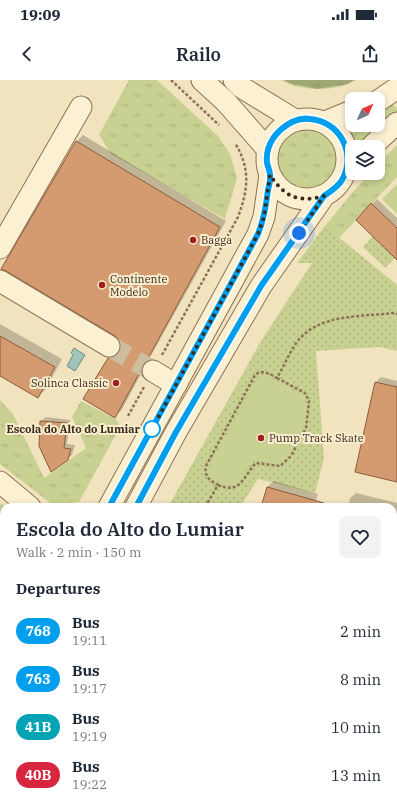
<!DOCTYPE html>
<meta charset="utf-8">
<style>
:root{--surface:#fff;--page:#f2f2f3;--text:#1f2937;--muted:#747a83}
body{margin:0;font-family:"IBM Plex Serif",serif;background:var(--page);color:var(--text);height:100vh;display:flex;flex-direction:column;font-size:15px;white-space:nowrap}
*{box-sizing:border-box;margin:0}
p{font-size:13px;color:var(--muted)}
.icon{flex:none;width:22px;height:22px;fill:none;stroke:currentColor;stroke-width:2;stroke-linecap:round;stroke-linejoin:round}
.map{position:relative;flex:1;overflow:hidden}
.sheet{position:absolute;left:0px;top:423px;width:397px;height:304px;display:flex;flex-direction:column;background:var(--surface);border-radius:12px 12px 0 0;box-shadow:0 2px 6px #0003}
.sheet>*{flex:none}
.badge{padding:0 8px;border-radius:13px;font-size:14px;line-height:26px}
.needle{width:26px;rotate:45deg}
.controls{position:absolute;left:345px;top:12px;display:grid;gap:8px}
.controls a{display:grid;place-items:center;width:40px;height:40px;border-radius:8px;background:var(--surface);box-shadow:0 2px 6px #0003;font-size:20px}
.you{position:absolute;width:20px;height:20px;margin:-10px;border:3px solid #fff;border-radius:50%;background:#1a73e8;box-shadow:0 0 0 6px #1a73e833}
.map>.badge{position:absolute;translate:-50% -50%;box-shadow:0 0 0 2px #fff}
h2{padding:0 16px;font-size:15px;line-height:36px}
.round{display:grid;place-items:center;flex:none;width:42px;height:42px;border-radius:8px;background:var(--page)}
.overview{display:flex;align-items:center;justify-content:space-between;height:68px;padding:0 16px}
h1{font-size:19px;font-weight:600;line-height:30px}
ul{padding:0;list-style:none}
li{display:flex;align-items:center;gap:12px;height:48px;padding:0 16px}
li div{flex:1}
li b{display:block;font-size:15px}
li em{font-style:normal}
li .badge{min-width:44px;font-weight:700;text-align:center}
.status{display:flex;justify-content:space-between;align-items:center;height:28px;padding:0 20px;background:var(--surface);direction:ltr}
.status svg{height:11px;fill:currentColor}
header{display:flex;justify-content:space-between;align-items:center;height:52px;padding:0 16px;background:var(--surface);font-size:18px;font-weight:600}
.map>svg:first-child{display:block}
.grass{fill:url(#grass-tufts)}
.forest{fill:url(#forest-firs)}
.park{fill:url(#park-dots)}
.garden{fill:#c9d192}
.water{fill:#a2c3ba;stroke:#689288}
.shadow{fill:#0003}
.building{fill:#d49b71;stroke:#8e5b39}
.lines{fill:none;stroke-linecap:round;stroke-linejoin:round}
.minor-tunnel{stroke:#cdbe9e;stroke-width:21;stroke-dasharray:21 10;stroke-linecap:butt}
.minor-casing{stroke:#8d7355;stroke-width:23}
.path{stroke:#8d7355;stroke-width:2.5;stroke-dasharray:3 2;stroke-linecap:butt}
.minor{stroke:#fcf0d3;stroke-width:21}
.line-casing{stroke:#fff;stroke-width:9}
.line{stroke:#009fee;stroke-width:6}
.walk{stroke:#3b2b1b;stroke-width:4;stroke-dasharray:0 7.2}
.poi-dot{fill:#a21f1f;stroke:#f9edcf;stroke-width:1.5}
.stop-dot{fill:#fff;stroke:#009fee;stroke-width:2}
.labels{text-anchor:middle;stroke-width:4;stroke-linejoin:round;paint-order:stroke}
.poi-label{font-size:11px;fill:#3b2b1b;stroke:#f9edcf;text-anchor:start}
.stop-label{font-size:11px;font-weight:bold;fill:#3b2b1b;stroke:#f9edcf;text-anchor:end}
</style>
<div class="status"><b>19:09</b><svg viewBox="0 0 49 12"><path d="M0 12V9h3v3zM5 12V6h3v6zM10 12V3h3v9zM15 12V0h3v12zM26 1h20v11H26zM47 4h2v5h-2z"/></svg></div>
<header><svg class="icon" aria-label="back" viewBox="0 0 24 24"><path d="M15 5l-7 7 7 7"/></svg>Railo<svg class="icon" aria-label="share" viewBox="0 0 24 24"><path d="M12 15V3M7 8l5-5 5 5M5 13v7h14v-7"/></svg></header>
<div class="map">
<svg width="397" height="727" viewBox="0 0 397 727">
<defs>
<pattern id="grass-tufts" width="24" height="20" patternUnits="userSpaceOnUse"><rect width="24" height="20" fill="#c9d192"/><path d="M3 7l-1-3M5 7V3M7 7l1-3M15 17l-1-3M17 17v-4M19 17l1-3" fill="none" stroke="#aeb47d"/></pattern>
<pattern id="forest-firs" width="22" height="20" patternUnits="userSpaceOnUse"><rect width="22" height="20" fill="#c9d192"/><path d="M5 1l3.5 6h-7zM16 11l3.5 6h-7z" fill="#aeb47d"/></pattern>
<pattern id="park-dots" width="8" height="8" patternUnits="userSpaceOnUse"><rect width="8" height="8" fill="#c9d192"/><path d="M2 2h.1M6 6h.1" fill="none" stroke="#aeb47d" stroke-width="1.8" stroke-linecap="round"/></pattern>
</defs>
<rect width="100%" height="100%" fill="#f2e3bf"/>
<g class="grass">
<polygon points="129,0 157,0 218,56 230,74 237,98 225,139 111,74 99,55"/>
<path d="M281,0H356C337,12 301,12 281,0Z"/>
<polygon points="390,21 397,28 397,32 363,67 355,67 344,45 352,41 352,45 378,45 378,30"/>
<circle cx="307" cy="79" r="32"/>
<polygon points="397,65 397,97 339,158 397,205 316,157 352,113 370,93 378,93 378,84"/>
<polygon points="0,320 13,334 44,398 86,368 72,337 81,321 117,340 120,347 79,422 53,425 0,384"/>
<polygon points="0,423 5,427 4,427 4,576 0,586 0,546 1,541 0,539"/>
<polygon points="393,634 397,637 397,673 393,669"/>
</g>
<polygon class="forest" points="393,590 397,590 397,637 393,634"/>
<g class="park">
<polygon points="325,146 397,205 397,271 380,267 316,271 324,378 315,413 258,399 240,427 168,427 261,261 312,183 297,183"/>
<polygon points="373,156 395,178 385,188 363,167"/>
</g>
<g class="garden">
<polygon points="397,104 397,134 382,119"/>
<path d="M263,295L267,296L303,316C307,323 307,338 304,346C301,355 289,377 280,382C272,387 262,376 253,381C246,385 242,396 236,402C229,405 212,401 209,393C209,392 209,387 210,386L257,300Z"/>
</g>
<polygon class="water" points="74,268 85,275 75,291 67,286 73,275 71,273"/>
<g class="shadow">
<polygon points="284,0 354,0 348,4 317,9 289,3"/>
<polygon points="83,55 226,141 152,274 148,278 147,283 121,331 114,337 108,278 115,272 121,271 122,267 77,61"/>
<polygon points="377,119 397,138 397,178 357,140"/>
<polygon points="0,244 62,279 46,309 38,317 0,295"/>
<polygon points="381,297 397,301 397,401 376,302"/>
<polygon points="46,337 70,340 67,364 75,365 72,375 67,379 40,366 41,341"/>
<polygon points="274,401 318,414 314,427 262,427 267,407"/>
<polygon points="356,413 397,423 397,503 393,502 393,427 348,427 350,418"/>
<polygon points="30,723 188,723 180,727 26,727"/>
</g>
<g class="building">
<polygon points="76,61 220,147 146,282 143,285 141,290 115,338 83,319 108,278 114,277 119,272 121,267 119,260 115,256 6,191 1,189"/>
<polygon points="371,123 397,148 397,180 356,140"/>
<polygon points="0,256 55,287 38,318 0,296"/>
<polygon points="375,302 397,307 397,402 355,392"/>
<polygon points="40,341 67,343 64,368 71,369 68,380 51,392 39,366"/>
<polygon points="267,407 324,423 323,427 261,427"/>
</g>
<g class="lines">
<polyline class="minor-tunnel" points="109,266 153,291"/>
<g class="minor-casing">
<g id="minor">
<polyline points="202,0 226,22 268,70"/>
<polyline points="234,0 241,7 295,40"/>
<polyline points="378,21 397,8"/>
<circle cx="307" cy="79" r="40"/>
<polyline points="325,42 352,31"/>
<polyline points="371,67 397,43"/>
<polyline points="0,168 81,27"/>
<polyline points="0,201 109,266"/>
<polyline points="153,291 176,305"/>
<polyline points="0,402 30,427"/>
<polyline points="109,427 258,154 264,137 270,95"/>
<polyline points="136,427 176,352 261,206 324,116"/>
<polyline points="0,664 4,655"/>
<polyline points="393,710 397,713"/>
<polyline points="0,719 4,708"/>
<polyline points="372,723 377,727"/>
<polyline points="240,727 248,723"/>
</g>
</g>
<g class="path">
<polyline points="171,0 219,45"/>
<path d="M162,275L238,137C248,110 251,89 235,63"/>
<polyline points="128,336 144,307"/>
<path d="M218,405C241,415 243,396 256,383L280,386L291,376L306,348L309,321L305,313L277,298"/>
<path d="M205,427L218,405C209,400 204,396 206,386L255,295C262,289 270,294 277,298C284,286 289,273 297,262C319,233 362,237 394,233L397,234"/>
<polyline points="0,593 2,601"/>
<polyline points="293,727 299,723"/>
</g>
<use href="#minor" class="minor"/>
</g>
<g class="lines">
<g class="line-casing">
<path id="line" d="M109,427L258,154C264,139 266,127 268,110C269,105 271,100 270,95C270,91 268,87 267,83C265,64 277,50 292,42C298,39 304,38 310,39C340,41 357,74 342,100C338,107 331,111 324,116L261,206L176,352L136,427"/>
</g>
<use href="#line" class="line"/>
<path class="walk" d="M152,349L258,154L264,137L270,95C285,117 298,123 324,116L299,153"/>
</g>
<g class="poi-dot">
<circle cx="193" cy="160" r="4"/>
<circle cx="102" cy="205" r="4"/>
<circle cx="116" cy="303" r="4"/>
<circle cx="261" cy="358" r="4"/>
</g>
<circle class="stop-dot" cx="152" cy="349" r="8"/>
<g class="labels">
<g class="poi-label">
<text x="201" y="164">Bagga</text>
<text x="110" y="203">Continente<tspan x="110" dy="13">Modelo</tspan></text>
<text x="108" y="307" text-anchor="end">Solinca Classic</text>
<text x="269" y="362">Pump Track Skate</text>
</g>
<g class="stop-label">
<text x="140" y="353">Escola do Alto do Lumiar</text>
</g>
</g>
</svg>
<div class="controls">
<a><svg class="needle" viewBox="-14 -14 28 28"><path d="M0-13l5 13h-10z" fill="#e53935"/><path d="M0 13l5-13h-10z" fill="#747a83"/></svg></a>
<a><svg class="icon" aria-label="layers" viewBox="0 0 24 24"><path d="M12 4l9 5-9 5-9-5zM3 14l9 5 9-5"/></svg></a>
</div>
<div class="you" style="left:299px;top:153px"></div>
<section class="sheet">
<div class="overview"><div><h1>Escola do Alto do Lumiar</h1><p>Walk · 2 min · 150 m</p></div><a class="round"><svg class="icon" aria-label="heart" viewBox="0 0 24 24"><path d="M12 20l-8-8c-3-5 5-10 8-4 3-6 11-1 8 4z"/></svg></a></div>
<h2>Departures</h2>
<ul>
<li><span class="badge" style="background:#009fee;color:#fff">768</span><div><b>Bus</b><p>19:11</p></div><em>2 min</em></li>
<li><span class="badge" style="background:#009fee;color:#fff">763</span><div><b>Bus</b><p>19:17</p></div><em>8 min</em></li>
<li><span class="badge" style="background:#00a3b4;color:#fff">41B</span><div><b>Bus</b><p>19:19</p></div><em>10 min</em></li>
<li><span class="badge" style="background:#d7263d;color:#fff">40B</span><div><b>Bus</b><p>19:22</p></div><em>13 min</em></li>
</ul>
</section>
</div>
